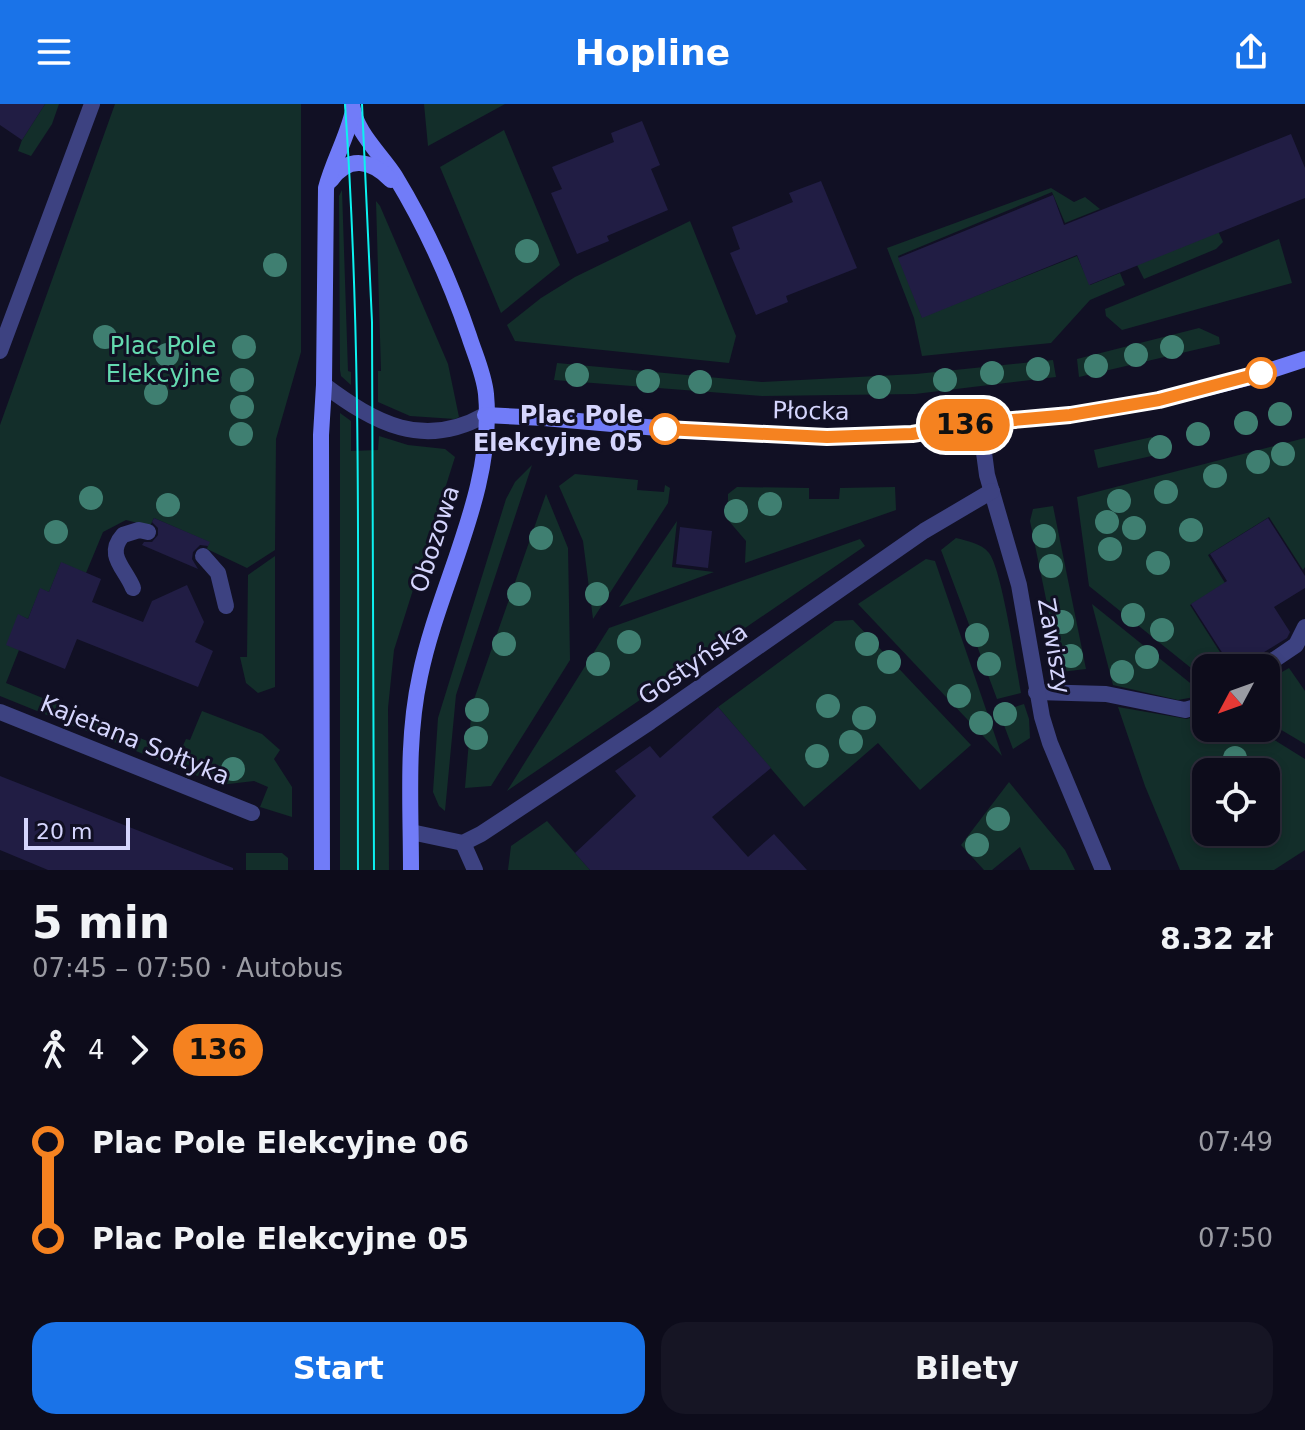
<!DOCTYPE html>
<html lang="pl">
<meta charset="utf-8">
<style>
:root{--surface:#0d0c1b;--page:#161524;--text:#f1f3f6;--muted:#9a9ba3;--line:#2d2c3a;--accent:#1a73e8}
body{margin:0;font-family:"DejaVu Sans",sans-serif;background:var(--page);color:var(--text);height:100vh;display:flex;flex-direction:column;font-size:30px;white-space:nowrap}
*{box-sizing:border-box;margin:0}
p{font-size:26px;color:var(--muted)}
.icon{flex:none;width:44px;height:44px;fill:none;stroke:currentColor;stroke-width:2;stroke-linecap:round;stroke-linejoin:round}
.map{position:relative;height:766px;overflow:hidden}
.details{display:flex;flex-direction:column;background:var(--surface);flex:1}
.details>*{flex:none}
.badge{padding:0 16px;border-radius:26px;font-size:28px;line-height:52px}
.needle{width:52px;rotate:229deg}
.controls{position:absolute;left:1192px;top:550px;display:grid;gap:16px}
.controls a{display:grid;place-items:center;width:88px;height:88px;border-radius:16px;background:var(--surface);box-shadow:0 4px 12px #0003,0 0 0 2px var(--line);font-size:40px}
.scale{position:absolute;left:24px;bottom:20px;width:106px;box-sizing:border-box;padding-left:8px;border:4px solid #d5d5fd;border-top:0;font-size:22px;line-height:28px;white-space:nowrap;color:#d5d5fd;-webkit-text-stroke:6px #111024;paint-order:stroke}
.map>.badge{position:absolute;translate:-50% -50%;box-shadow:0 0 0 4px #fff}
.legs{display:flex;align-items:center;gap:12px;height:88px;padding:0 32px;font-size:26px}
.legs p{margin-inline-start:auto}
.headline{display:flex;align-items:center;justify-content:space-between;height:136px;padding:0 32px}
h1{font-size:44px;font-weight:800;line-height:60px}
.action{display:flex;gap:16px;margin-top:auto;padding:16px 32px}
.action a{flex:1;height:92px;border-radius:24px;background:var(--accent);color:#fff;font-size:32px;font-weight:800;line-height:92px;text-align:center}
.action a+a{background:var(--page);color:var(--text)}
ul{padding:0 32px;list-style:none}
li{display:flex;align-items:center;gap:28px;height:96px;font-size:30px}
li i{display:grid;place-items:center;width:12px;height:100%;margin:0 10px;background:currentColor}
li i::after{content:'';width:20px;height:20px;margin:-10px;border:6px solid;border-radius:50%;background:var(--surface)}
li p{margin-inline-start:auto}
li:first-child i{background:linear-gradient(#0000 50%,currentColor 0)}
li:last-child i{background:linear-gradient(currentColor 50%,#0000 0)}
header{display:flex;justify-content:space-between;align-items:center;height:104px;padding:0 32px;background:var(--accent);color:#fff;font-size:36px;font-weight:800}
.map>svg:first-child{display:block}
.green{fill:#132e2a;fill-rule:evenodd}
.building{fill:#211d44}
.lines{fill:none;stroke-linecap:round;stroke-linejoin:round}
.lane{stroke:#3d4281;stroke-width:16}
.street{stroke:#3d4281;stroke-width:16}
.secondary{stroke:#717cf8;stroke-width:16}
.tram{stroke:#0cf2f0;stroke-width:2}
.tree{fill:#3f7f71}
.line-1-casing{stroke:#fff;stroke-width:18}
.line-1{stroke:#f58220;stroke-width:12}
.stop-1-dot{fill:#fff;stroke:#f58220;stroke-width:4}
.labels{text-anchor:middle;stroke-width:6;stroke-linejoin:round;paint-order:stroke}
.park-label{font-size:24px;fill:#64dab0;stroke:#111024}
.street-label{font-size:24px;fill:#d5d5fd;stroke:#111024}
.stop-label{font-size:24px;font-weight:bold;fill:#d5d5fd;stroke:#111024;text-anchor:end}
</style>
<header><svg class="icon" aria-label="menu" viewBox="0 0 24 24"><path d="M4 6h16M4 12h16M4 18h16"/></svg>Hopline<svg class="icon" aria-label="share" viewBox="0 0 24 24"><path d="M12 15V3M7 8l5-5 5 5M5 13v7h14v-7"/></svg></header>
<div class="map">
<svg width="1305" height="766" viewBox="0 0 1305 766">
<rect width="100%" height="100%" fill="#111024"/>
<g class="green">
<polygon points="45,0 59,0 52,20 31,52 18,47 22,36"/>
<polygon points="115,0 301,0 301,248 276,335 275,446 247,464 207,445 209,438 154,414 150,422 126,416 103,428 86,469 61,459 49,488 40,485 28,515 19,511 19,546 6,579 179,650 186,635 190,636 202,607 262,630 280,646 274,655 292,683 292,713 260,703 268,683 254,677 220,681 0,592 0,321"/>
<polygon points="424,0 505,0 428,42"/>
<polygon points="504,26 560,161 501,209 440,63"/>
<polygon points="1051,84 1074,98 1085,93 1100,105 1065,119 1052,88 898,152 922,213 1077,152 1090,181 1120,169 1125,181 1090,196 1051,239 922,252 914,214 887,144"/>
<polygon points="342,86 348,267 351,268 351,281 341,272 340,266 339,92"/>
<polygon points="376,97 380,102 448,260 459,313 455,315 410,312 378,298 378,267 381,267"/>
<polygon points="690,117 736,232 729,259 515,237 507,221 541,194 575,173"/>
<polygon points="1218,127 1223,138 1216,145 1144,175 1137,161"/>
<polygon points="1279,135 1292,179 1122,226 1106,212 1105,205"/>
<polygon points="1199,224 1219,233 1220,240 1079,273 1077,255"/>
<polygon points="1053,256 1056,273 915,290 762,292 554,276 557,259 762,278 916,270"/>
<polygon points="340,309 351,317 351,347 378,346 379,332 408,341 445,345 455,353 394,546 388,604 389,766 340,766"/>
<polygon points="1152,333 1156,351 1098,364 1094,346"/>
<polygon points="1305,334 1305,463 1303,466 1269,413 1208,451 1225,479 1190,501 1230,564 1206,564 1206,576 1089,482 1077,393"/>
<polygon points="532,361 456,591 445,707 439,702 433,688 438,614 506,395 515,378"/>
<polygon points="575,370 638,376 637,386 664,388 665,381 670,384 668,399 593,515 583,437 559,382"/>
<polygon points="737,383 809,384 809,395 839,395 840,384 895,383 896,406 745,459 746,437 728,416 728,390"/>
<polygon points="546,390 568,444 570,556 491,682 465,684 472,601"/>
<polygon points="1053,402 1086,565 1061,568 1030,417 1033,405"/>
<polygon points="677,417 672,463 714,468 619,503"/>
<path d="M956,434C967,437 981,439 989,449C1002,466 1016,562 1021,589L997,595L941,446Z"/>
<polygon points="860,435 865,442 507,687 609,524"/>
<polygon points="275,452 275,583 258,589 246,579 240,553 247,553 248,471"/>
<polygon points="926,455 935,457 1002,652 858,500"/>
<polygon points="1092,500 1205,591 1178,596 1113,581"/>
<polygon points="853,516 971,641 920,686 878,639 804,703 718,603 835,517"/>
<polygon points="1289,564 1305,587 1305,640 1266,617 1266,577"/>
<polygon points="1024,600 1029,615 1030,634 1013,645 999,608"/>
<path d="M1118,603L1187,615L1206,608V624H1255L1305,655V746L1274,766H1180L1145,682ZM1266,668V728H1206V668Z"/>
<polygon points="1009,678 1065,746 1075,766 1030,766 1020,743 992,766 984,766 961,741"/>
<polygon points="547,717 590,766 508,766 511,742"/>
<polygon points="246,749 282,749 288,754 288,766 246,766"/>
</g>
<g class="building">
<polygon points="0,0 45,0 22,36 0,21"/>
<polygon points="642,17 660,61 651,65 668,106 607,132 609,137 577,150 551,89 562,85 552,63 614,38 611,29"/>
<polygon points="1291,30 1305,64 1305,94 1089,181 1077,151 922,214 898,154 1053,91 1064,121"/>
<polygon points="821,77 857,164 786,192 788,198 756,211 730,149 740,145 732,123 793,98 789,89"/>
<polygon points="154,414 210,438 208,442 200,441 193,448 192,455 198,465 142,441 144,438 152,438 158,431 158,424 152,418"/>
<polygon points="1268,414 1305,472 1305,484 1274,503 1290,528 1287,534 1238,564 1232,564 1191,500 1227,477 1210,450"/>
<polygon points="680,423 712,427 708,464 676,460"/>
<polygon points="61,458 101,475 92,498 143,518 152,497 187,481 204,518 195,538 213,547 198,583 77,535 65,565 6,541 18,510 28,515 40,484 49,488"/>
<polygon points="718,603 771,664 712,713 748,753 774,730 807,766 590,766 575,749 636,692 615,667 650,642 660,654"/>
<polygon points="0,672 233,764 233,766 48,766 0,746"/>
</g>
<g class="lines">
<g class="lane">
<path d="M324,281C375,319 423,346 485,311"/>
<polyline points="203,452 218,469 226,502"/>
<path d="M133,484C125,464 105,451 123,431L139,426L148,428"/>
<polyline points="1262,564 1296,541 1305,523"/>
<polyline points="1036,588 1106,590 1185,606 1206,600"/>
</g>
<g class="street">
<polyline points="0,247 92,0"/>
<polyline points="980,319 987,371 1019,481 1042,613 1050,639 1103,766"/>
<polyline points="0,608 252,709"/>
<polyline points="411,728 463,739 481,730 650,618 924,427 992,387"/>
<polyline points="463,739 475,766"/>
</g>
<g class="secondary">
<path d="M352,0C355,28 381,50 395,72C426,123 450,176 469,232C475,251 484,270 486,290C495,387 439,479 420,572C406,636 411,701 411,766"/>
<path d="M331,76C349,51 371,56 391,76"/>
<polyline points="485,311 544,314 692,327 827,333 912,330 980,319 1070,311 1159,296 1247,274 1305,255"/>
<path d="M322,766L321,331L324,281L326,84C333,57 347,34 353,7"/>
</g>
<g class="tram">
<path d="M345,0C363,255 357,511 358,766"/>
<polyline points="362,0 372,218 374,766"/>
</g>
</g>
<g class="tree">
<circle cx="527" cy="147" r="12"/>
<circle cx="275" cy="161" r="12"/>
<circle cx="105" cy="233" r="12"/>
<circle cx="244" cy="243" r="12"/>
<circle cx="1172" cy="243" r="12"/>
<circle cx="167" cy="251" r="12"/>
<circle cx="1136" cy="251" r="12"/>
<circle cx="1096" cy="262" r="12"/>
<circle cx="1038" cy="265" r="12"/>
<circle cx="992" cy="269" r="12"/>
<circle cx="577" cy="271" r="12"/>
<circle cx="242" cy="276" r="12"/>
<circle cx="945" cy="276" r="12"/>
<circle cx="648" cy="277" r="12"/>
<circle cx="700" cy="278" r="12"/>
<circle cx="879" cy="283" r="12"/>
<circle cx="156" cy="289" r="12"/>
<circle cx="242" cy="303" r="12"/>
<circle cx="1280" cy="310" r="12"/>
<circle cx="1246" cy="319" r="12"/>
<circle cx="241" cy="330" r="12"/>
<circle cx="1198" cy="330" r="12"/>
<circle cx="1160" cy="343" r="12"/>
<circle cx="1283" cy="350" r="12"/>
<circle cx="1258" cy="358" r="12"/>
<circle cx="1215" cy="372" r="12"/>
<circle cx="1166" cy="388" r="12"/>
<circle cx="91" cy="394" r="12"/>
<circle cx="1119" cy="397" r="12"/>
<circle cx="770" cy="400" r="12"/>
<circle cx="168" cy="401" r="12"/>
<circle cx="736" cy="407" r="12"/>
<circle cx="1107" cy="418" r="12"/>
<circle cx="1134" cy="424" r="12"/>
<circle cx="1191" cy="426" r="12"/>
<circle cx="56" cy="428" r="12"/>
<circle cx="1044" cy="432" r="12"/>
<circle cx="541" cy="434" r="12"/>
<circle cx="1110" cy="445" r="12"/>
<circle cx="1158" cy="459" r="12"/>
<circle cx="1051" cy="462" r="12"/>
<circle cx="519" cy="490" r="12"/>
<circle cx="597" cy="490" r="12"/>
<circle cx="1133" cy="511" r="12"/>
<circle cx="1062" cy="518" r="12"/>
<circle cx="1162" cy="526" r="12"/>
<circle cx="977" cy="531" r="12"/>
<circle cx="629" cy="538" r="12"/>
<circle cx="504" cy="540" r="12"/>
<circle cx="867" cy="540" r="12"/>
<circle cx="1071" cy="552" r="12"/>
<circle cx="1147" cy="553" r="12"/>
<circle cx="889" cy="558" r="12"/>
<circle cx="598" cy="560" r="12"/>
<circle cx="989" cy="560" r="12"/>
<circle cx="1122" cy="568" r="12"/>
<circle cx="959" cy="592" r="12"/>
<circle cx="828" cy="602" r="12"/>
<circle cx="477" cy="606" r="12"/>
<circle cx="1005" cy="610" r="12"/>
<circle cx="864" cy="614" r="12"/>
<circle cx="981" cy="619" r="12"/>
<circle cx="476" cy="634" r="12"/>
<circle cx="851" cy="638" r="12"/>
<circle cx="817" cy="652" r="12"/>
<circle cx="1235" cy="654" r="12"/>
<circle cx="233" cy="665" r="12"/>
<circle cx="998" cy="715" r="12"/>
<circle cx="977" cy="741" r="12"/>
</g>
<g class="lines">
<g class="line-1-casing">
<polyline id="line-1" points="665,325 827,333 912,330 980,319 1070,311 1159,296 1261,269"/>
</g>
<use href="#line-1" class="line-1"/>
</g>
<g class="stop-1-dot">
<circle cx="1261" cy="269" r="14"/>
<circle cx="665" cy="325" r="14"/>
</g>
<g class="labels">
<g class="park-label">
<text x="163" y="250">Plac Pole<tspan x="163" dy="28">Elekcyjne</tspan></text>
</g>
<g class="street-label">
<text transform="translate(811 307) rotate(1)" y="8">Płocka</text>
<text transform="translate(435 435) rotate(-72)" y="8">Obozowa</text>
<text transform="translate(1054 542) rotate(80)" y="8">Zawiszy</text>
<text transform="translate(693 560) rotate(-34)" y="8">Gostyńska</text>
<text transform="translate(135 636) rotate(22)" y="8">Kajetana Sołtyka</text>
</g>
<g class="stop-label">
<text x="643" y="319">Plac Pole<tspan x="643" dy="28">Elekcyjne 05</tspan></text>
</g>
</g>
</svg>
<div class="controls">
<a><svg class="needle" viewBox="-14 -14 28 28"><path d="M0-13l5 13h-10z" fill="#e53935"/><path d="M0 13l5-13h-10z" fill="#9a9ba3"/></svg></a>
<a><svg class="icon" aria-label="locate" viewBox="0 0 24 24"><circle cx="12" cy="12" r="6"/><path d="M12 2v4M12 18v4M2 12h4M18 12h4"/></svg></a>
</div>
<div class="scale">20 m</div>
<b class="badge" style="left:965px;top:321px;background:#f58220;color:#111">136</b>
</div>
<section class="details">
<div class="headline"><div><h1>5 min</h1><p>07:45 – 07:50 · Autobus</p></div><b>8.32 zł</b></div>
<div class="legs"><svg class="icon" aria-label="walk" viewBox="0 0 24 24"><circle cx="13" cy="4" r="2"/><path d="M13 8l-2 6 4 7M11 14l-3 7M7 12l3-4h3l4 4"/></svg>4<svg class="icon" aria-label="forward" viewBox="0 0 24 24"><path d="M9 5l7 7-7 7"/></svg><b class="badge" style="background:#f58220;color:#111">136</b></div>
<ul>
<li><i style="color:#f58220"></i><b>Plac Pole Elekcyjne 06</b><p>07:49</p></li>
<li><i style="color:#f58220"></i><b>Plac Pole Elekcyjne 05</b><p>07:50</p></li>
</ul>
<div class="action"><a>Start</a><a>Bilety</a></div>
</section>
